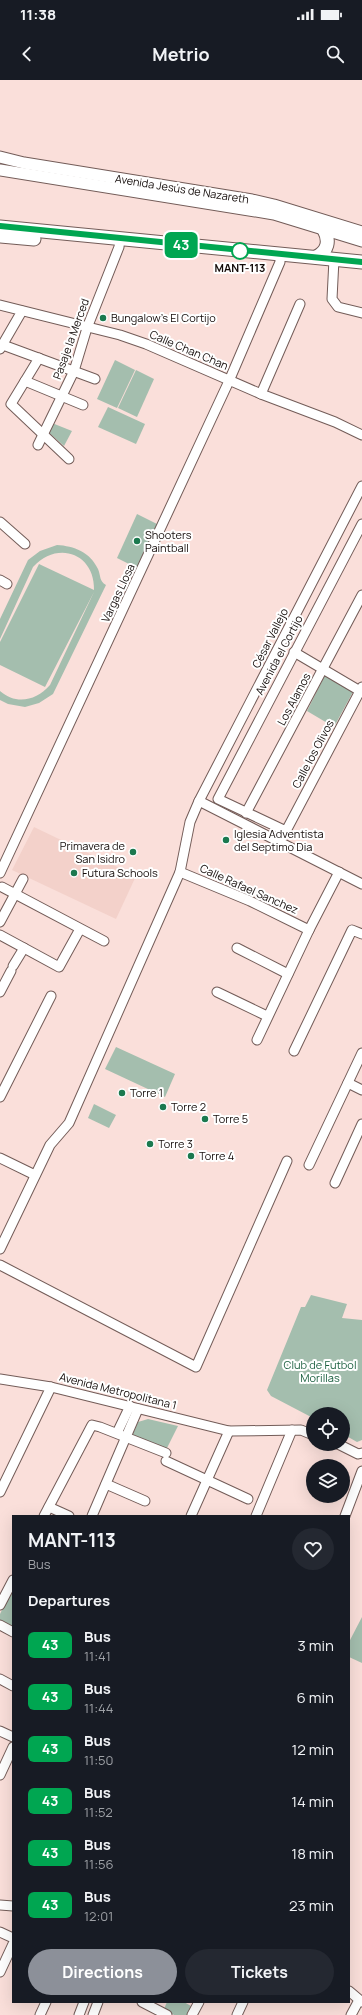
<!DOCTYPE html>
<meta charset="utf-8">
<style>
:root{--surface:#171b24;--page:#242831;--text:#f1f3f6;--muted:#9ea1a6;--accent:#8c9099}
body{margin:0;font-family:Manrope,sans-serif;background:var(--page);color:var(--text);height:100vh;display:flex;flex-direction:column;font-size:15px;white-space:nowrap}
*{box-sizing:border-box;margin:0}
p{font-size:13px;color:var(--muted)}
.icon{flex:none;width:22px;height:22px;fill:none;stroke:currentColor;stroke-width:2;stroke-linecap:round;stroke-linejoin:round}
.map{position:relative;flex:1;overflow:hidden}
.sheet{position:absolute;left:12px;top:1435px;width:338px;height:488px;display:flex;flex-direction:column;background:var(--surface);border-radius:0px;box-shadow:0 4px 16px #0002}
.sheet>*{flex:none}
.badge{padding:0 8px;border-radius:6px;font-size:14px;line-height:26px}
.controls{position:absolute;left:306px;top:1327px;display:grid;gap:8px}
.controls a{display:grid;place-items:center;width:44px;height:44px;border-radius:50%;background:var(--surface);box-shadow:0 4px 16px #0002;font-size:20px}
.map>.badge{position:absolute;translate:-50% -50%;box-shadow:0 0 0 2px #fff}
h2{padding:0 16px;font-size:15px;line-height:36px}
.round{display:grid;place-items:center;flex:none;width:42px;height:42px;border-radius:21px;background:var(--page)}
.head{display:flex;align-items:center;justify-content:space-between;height:68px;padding:0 16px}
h1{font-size:19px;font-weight:700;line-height:30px}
.cta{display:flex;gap:8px;margin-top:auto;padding:8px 16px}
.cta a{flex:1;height:46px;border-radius:24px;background:var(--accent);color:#fff;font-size:16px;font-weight:700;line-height:46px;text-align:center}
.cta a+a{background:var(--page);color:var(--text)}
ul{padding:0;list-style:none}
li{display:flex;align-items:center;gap:12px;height:52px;padding:0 16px}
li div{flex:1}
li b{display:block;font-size:15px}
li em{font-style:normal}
li .badge{min-width:44px;font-weight:700;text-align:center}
.status{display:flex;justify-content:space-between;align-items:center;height:28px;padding:0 20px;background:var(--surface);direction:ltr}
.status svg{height:11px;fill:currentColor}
header{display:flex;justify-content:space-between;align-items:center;height:52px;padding:0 16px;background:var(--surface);font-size:18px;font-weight:700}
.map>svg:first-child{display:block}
.built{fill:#f3d1ca}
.green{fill:#a4beae}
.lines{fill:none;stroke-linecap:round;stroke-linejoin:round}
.minor-casing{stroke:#735c58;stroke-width:11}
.major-casing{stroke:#735c58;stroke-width:13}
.highway-casing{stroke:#735c58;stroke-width:15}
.minor{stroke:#fff;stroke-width:9}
.major{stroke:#fff;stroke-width:11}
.highway{stroke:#fff;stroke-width:13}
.line-casing{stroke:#fff;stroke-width:9}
.line{stroke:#00a651;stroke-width:6}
.stop-dot{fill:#fff;stroke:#00a651;stroke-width:2}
.poi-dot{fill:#1b794f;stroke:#fff;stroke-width:1.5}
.labels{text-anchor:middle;stroke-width:4;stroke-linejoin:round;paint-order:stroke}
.street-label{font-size:11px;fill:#140c0a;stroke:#fff}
.stop-label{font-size:11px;font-weight:bold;fill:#140c0a;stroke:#fff}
.poi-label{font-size:11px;fill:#140c0a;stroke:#fff;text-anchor:start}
.park-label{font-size:11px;fill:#1c6040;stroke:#fff}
</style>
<div class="status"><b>11:38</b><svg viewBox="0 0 49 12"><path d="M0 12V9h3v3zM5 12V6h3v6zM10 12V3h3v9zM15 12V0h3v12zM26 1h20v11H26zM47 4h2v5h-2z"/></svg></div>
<header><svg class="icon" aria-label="back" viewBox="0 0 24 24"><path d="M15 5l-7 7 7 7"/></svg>Metrio<svg class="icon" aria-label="search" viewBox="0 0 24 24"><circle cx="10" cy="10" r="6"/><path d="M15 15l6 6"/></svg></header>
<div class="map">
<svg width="362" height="1935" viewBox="0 0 362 1935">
<rect width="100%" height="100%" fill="#fadfda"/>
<polygon class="built" points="34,747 136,796 116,839 12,790"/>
<g class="green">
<polygon points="115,280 135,290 117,328 97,319"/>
<polygon points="136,290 154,299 137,337 118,328"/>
<polygon points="108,327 145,344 136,364 98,347"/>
<polygon points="52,343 72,351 64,366 48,352"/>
<polygon points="137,434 159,445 137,488 117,478"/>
<path d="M57,465C74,466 90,472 98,489C101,496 99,501 106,505L53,614L39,623L25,627L8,624L0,620V611C16,625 36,621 50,605L94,512L45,607L0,585V562L39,484L94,510C95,473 57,460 33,487L0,559V539L28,480L40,471Z"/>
<polygon points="325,595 354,610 334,647 307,631"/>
<polygon points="116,967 175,994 165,1017 105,989"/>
<polygon points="94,1024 116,1035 109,1048 88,1038"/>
<polygon points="311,1215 347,1224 342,1238 362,1240 362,1360 357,1362 343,1354 343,1334 313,1334 313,1338 271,1316 267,1310 301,1227 305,1227"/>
<polygon points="148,1339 178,1346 166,1370 132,1356 138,1342"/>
<polygon points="10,1513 13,1515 13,1549 0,1542 0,1534"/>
<polygon points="362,1537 362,1583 349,1577 349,1562"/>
<polygon points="167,1922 184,1922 191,1926 187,1935 174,1935 164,1929"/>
</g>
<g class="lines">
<g class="minor-casing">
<g id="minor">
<polyline points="334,179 332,219 338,227 362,233"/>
<polyline points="0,225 120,255 146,264 261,314 335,342 362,355"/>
<polyline points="3,265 95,299"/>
<polyline points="0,269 22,231"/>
<polyline points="39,278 11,324 69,379"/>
<polyline points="25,301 83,325"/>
<polyline points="261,314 300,224"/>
<polyline points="38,365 74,291 87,248 119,167 120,159"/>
<polyline points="0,442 25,464"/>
<polyline points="362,444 218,719 286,751 362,607"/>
<polyline points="0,500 7,504"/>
<polyline points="294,572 360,611"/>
<polyline points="199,721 362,804"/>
<polyline points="246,733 362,515"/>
<polyline points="180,792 250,821 309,850"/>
<polyline points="0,793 229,301 280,182 280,175"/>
<polyline points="2,807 104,861"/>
<polyline points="0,842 23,799"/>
<polyline points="0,855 59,887 80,849"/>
<polyline points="237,868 288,894"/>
<polyline points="13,886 24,868"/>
<polyline points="0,912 11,891"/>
<polyline points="217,912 267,936"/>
<polyline points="257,960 309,850 339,792"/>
<polyline points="294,971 352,850 362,854"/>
<polyline points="348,1003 362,1010"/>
<polyline points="0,1017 51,916"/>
<polyline points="0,1078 35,1095"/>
<polyline points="309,1085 362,973"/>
<polyline points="335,1103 362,1044"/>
<polyline points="0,1169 50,1065 69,1043 180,792 190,742 199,721 362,406"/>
<polyline points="0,1185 196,1287 287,1081"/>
<polyline points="0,1299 51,1307 229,1351 301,1350 313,1355"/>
<polyline points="117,1353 130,1326"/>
<polyline points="338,1364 358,1374 362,1373"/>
<polyline points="166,1381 248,1419"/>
<polyline points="106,1404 145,1421"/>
<polyline points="0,1412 51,1307"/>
<polyline points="49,1427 69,1436"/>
<polyline points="44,1436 92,1345 100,1347 166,1373"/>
<polyline points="92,1436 138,1329"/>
<polyline points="191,1436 229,1351"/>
<polyline points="256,1436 292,1350"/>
<polyline points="345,1436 362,1391"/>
<polyline points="0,1525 13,1500"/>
<polyline points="0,1545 13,1552"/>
<polyline points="0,1599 13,1606"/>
<polyline points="0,1651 13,1657"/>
<polyline points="0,1695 13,1667"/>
<polyline points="0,1825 13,1826"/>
<polyline points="0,1852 13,1858"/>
<polyline points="0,1892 13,1864"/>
<polyline points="349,1911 362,1922"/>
<polyline points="142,1922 167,1935"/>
<polyline points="40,1935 46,1922"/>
<polyline points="79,1935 84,1922"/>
<polyline points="93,1935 98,1922"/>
<polyline points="192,1935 199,1922"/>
<polyline points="237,1935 243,1922"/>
<polyline points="351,1935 359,1920"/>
</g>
</g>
<g class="major-casing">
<g id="major">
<polyline points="0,77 24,83 252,120 274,125 362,152"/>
<polyline points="0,90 274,134 362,161"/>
</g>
</g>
<g class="highway-casing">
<g id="highway">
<polyline points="0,147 362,182"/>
<polyline points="0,156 34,159"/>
<path d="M316,177C328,171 330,161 324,150"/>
</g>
</g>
<use href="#minor" class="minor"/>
<use href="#major" class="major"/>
<use href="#highway" class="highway"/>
</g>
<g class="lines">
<g class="line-casing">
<polyline id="line" points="0,146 362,182"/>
</g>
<use href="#line" class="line"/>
</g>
<circle class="stop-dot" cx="240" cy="171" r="8"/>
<g class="poi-dot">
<circle cx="103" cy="238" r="4"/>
<circle cx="137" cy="461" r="4"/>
<circle cx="226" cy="760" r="4"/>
<circle cx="133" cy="772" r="4"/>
<circle cx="74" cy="793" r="4"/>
<circle cx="122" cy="1013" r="4"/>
<circle cx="163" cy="1027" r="4"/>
<circle cx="205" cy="1039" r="4"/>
<circle cx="150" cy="1064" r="4"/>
<circle cx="191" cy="1076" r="4"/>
</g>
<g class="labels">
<g class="street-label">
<text transform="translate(182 109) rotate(9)" y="4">Avenida Jesús de Nazareth</text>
<text transform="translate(71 259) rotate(-70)" y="4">Pasaje la Merced</text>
<text transform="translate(189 270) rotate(23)" y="4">Calle Chan Chan</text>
<text transform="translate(118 513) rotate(-65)" y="4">Vargas Llosa</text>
<text transform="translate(270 558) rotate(-63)" y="4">César Vallejo</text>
<text transform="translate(279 575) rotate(-62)" y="4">Avenida el Cortijo</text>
<text transform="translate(294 619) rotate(-62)" y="4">Los Alamos</text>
<text transform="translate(313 674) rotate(-62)" y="4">Calle los Olivos</text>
<text transform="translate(249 809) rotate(24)" y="4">Calle Rafael Sanchez</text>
<text transform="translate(118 1311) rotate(14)" y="4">Avenida Metropolitana 1</text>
</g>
<g class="stop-label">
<text x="240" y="192">MANT-113</text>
</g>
<g class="poi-label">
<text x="111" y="242">Bungalow's El Cortijo</text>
<text x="145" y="459">Shooters<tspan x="145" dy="13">Paintball</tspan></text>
<text x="234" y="758">Iglesia Adventista<tspan x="234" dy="13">del Septimo Dia</tspan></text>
<text x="125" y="770" text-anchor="end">Primavera de<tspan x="125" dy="13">San Isidro</tspan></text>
<text x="82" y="797">Futura Schools</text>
<text x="130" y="1017">Torre 1</text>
<text x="171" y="1031">Torre 2</text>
<text x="213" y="1043">Torre 5</text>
<text x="158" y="1068">Torre 3</text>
<text x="199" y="1080">Torre 4</text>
</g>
<g class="park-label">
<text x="320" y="1289">Club de Futbol<tspan x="320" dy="13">Morillas</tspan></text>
</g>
</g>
</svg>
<div class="controls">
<a><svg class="icon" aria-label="locate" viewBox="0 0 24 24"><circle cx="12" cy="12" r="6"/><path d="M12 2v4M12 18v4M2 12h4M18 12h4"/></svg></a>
<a><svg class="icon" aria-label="layers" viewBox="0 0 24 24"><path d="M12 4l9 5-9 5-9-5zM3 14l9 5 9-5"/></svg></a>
</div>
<b class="badge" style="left:181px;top:165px;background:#00a651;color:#fff">43</b>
<section class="sheet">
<div class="head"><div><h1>MANT-113</h1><p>Bus</p></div><a class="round"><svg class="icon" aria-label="heart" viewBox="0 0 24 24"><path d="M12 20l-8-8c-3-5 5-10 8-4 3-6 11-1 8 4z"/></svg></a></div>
<h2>Departures</h2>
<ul>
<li><span class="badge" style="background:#00a651;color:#fff">43</span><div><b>Bus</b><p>11:41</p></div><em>3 min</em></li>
<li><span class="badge" style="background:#00a651;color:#fff">43</span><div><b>Bus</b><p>11:44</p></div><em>6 min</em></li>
<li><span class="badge" style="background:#00a651;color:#fff">43</span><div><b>Bus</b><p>11:50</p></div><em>12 min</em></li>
<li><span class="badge" style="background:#00a651;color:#fff">43</span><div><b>Bus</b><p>11:52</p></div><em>14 min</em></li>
<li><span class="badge" style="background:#00a651;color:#fff">43</span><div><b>Bus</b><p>11:56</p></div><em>18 min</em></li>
<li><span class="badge" style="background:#00a651;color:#fff">43</span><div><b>Bus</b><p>12:01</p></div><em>23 min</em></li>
</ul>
<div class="cta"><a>Directions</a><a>Tickets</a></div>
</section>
</div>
